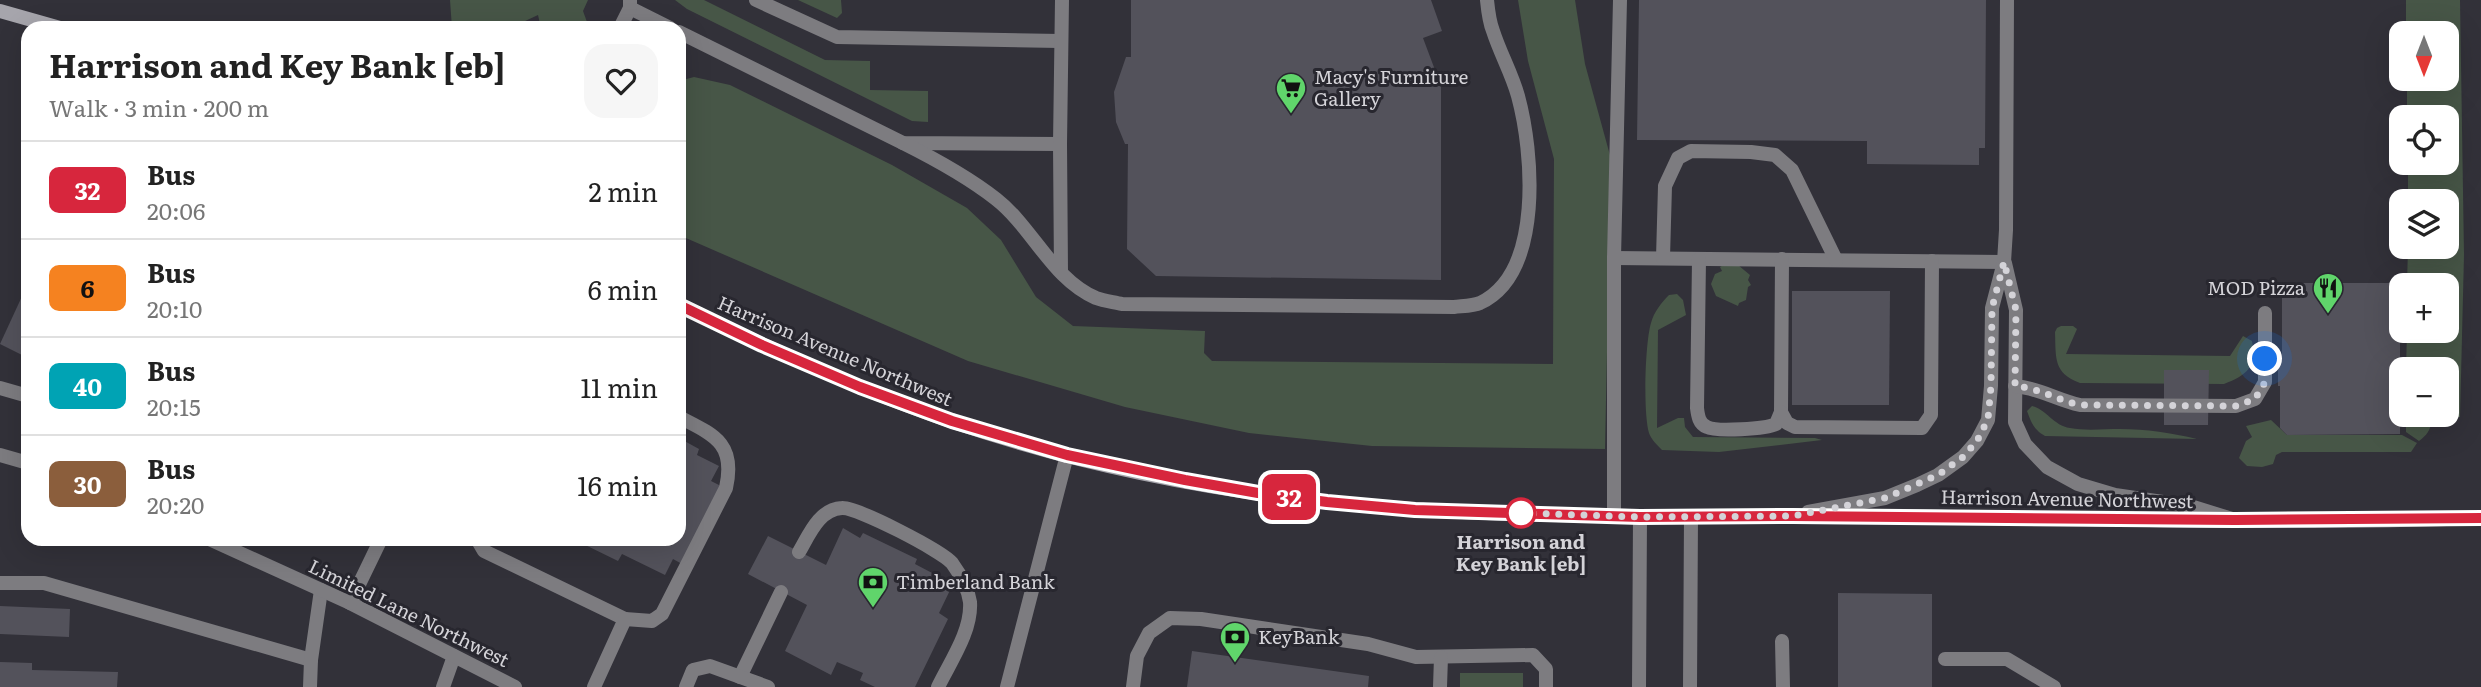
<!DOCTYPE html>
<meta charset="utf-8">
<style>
:root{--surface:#fff;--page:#f6f6f6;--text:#222;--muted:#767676;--line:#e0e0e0}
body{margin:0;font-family:Literata,serif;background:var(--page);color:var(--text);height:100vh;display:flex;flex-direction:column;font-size:26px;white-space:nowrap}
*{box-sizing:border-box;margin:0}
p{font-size:23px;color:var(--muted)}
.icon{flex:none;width:38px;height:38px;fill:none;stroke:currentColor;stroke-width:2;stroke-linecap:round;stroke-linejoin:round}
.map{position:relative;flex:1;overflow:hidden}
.drawer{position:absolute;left:21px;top:21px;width:665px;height:525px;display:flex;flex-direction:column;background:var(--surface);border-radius:21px;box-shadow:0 7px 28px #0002}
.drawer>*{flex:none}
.badge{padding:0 14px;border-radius:10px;font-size:24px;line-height:46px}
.needle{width:46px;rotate:180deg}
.buttons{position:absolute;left:2389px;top:21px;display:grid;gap:14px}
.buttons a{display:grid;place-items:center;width:70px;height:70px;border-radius:14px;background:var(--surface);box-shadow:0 7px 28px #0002;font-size:35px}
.you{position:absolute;width:35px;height:35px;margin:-18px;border:5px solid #fff;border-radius:50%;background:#1a73e8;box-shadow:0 0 0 10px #1a73e833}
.map>.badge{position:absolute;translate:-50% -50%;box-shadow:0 0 0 4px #fff}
.round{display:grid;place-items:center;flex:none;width:74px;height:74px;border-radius:21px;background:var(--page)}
.headline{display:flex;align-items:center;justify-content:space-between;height:119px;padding:0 28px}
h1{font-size:33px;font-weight:700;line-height:52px}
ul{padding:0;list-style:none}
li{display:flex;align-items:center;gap:21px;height:98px;padding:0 28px;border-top:2px solid var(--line)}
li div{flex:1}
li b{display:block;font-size:26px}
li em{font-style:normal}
li .badge{min-width:77px;font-weight:700;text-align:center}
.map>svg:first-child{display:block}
.green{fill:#475647}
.building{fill:#53525b}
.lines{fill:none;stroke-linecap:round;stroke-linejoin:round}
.service{stroke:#7d7c80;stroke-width:14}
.minor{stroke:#7d7c80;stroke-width:14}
.secondary{stroke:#a6a5ac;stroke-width:14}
.line-casing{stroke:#fff;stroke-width:16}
.line{stroke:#d7263d;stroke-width:10}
.walk{stroke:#d4d3d8;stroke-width:7;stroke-dasharray:0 12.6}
.stop-dot{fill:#fff;stroke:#d7263d;stroke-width:3.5}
.labels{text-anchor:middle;stroke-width:6;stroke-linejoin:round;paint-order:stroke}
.poi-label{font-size:19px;fill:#d4d3d8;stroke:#28272f;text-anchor:start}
.street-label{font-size:19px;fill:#d4d3d8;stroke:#28272f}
.stop-label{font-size:19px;font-weight:bold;fill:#d4d3d8;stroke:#28272f}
</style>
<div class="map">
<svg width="2481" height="687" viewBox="0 0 2481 687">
<rect width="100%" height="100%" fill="#323139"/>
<g class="green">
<polygon points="450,0 588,0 583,11 587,22 582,28 541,28 538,15 523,22 496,24 490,28 452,28"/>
<polygon points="675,0 704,0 825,60 870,61 870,90 928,91 928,122 912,121 687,9"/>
<polygon points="798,0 841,0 842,13 837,18"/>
<polygon points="1518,0 1575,0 1585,64 1611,159 1605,449 1372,446 1249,433 1125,407 968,361 679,235 679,81 694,77 730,85 892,165 967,208 1001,240 1036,297 1073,326 1205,331 1204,353 1212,361 1553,364 1554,159 1528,61"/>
<path d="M2406,0H2460L2464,255L2460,417L2431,418C2432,429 2427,435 2419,441L2406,432V415H2446V369H2406L2407,331H2446V285H2407L2408,247H2446V201H2408V163H2446V117H2407V79H2446V33H2406Z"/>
<polygon points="1727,263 1738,265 1750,275 1748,280 1751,285 1748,287 1746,300 1739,303 1738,306 1716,296 1711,284 1715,274 1722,271 1720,267"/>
<path d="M1677,294L1683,300L1686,315L1658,330L1657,428L1678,418H1684L1685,427L1693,437L1815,438L1822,440L1719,452L1662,450C1657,445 1651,439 1649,433C1643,413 1645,343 1651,323C1654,312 1661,303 1669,295Z"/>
<path d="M2061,326H2073L2077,329L2066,354L2230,356L2243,336L2252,341C2257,367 2247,375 2224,384L2080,383C2053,373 2056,358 2055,332L2057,328Z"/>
<path d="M2032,406C2046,409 2054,426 2070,428C2085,431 2104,429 2120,429C2146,429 2172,433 2197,439L2045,436C2034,430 2031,422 2027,411Z"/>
<polygon points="2271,420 2287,435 2402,435 2417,443 2411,452 2282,452 2276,455 2273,464 2262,467 2247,466 2239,458 2246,441 2252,437 2246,426"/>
<rect x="1460" y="673" width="63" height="14"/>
</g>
<g class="building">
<polygon points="1131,0 1431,0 1442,31 1423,38 1441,86 1441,280 1156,276 1127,249 1128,144 1125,144 1116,122 1114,92 1126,57 1131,57"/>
<polygon points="1639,0 1986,0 1985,148 1979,148 1979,165 1867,164 1867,141 1637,140"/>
<polygon points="2282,283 2400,283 2400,434 2287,435 2280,428 2280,386 2278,386 2278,356 2282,356"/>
<polygon points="1792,291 1890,291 1889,405 1792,405"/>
<polygon points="24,292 28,294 28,358 0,344"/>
<polygon points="2164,370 2209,370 2208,425 2164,425"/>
<polygon points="679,438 699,449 697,455 719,466 711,481 721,486 682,564 673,559 665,575 622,554 618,561 573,539 679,539"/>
<polygon points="843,528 860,538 863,533 917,559 915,564 953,584 939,613 948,619 915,687 875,687 860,680 863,673 837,662 831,675 785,651 807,605 748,574 768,536 826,565"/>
<polygon points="1838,593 1932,594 1932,687 1838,687"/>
<polygon points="0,606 70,609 69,637 0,634"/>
<polygon points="1192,651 1369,676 1368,687 1187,687"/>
<polygon points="0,662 32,663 32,670 118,672 117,687 0,687"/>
</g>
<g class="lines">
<g class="service">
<polyline points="756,0 837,37 1060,41"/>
<polyline points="630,8 670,28"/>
<polyline points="679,32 903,143 1060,144 1062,0"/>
<path d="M903,143C935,159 968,177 996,199C1033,228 1052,279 1096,298C1104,301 1114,302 1122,304L1454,307C1462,306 1473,306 1480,303C1544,273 1533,151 1518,96C1512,74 1500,53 1493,31C1489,21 1488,10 1487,0"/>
<polyline points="1060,144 1061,272"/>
<polyline points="1614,258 2004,262"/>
<polyline points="1663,258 1665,186 1678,158 1691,151 1751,152 1775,155 1792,170 1836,260"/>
<path d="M1699,259L1697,408C1698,416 1699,424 1707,427C1716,432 1766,429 1776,424L1781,412L1782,259"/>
<polyline points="2005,263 2016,310 2015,422 2025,444 2047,467 2078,484 2115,495 2190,506 2232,519"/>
<path d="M2015,386C2039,388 2057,400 2080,405L2236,406L2255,399L2265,382V313"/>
<polyline points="0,388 28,396"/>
<polyline points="1781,412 1787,423 1795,427 1922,428 1931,415 1932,261"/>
<polyline points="1808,512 1885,498 1917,485 1938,475 1963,457 1977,441 1988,420 1991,386 1992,308 2004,262 2006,230 2007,0"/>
<polyline points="1614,515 1614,258 1620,0"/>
<polyline points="477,539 484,551 625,619 594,687"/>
<path d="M799,552C809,535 819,509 842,508C857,507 942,551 952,563C960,574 968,588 970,602C972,631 950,662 938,687"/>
<polyline points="0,583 44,583 311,660"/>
<path d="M625,619L652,621L662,614L726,488C736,443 714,435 679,417"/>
<polyline points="1782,641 1783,687"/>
<polyline points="1945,659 2007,659 2054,687"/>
<polyline points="740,677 781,592"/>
<polyline points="310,687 311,660 321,590"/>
<polyline points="443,687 454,656"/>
<polyline points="686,687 693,670 710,666 768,687"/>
<polyline points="1133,687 1137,656 1149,633 1170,618 1201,619 1368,644 1416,657 1533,655 1546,669 1546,687"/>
<polyline points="1440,687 1441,657"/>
</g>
<g class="minor">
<polyline points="620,28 630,8 630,0"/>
<polyline points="0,455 28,463"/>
<polyline points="209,539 350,603 515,687"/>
<polyline points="350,603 381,539"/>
<polyline points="1007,687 1067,455"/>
<polyline points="1639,687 1640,517"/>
<polyline points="1690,687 1691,516"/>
</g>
<g class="secondary">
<polyline points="0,11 60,28"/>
<path d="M679,305C767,348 857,389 950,421C1070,462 1202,489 1328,502C1509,521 1691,515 1872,516C2075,518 2278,525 2481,518"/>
</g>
</g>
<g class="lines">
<g class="line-casing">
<polyline id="line" points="679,305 762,345 860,387 952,421 1067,455 1185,480 1258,493 1327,502 1415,510 1640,517 1793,516 2235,520 2481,518"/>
</g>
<use href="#line" class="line"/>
<path class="walk" d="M1521,513L1640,517L1793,516L1885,498L1938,475L1963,457L1977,441L1988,419L1991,386L1992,308L2004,262L2016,310L2015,386C2039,388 2057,400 2080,405L2236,406L2255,399L2265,382V359"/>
</g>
<defs>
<g id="supermarket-pin" transform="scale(1.575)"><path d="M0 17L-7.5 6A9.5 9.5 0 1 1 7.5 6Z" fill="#60d56b" stroke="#28272f"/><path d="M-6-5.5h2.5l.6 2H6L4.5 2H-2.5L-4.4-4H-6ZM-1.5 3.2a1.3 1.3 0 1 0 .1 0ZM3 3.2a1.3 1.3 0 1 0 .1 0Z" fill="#111"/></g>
<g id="restaurant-pin" transform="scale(1.575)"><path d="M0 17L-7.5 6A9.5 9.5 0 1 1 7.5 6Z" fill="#60d56b" stroke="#28272f"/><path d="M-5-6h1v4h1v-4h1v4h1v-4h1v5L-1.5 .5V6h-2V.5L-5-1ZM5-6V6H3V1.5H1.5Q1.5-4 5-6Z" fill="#111"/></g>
<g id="bank-pin" transform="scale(1.575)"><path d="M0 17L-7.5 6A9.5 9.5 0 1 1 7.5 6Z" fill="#60d56b" stroke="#28272f"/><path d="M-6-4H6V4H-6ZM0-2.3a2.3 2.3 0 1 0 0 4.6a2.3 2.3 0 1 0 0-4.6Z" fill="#111"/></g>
</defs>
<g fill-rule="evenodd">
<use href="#supermarket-pin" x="1291" y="88"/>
<use href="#restaurant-pin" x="2328" y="288"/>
<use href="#bank-pin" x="873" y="582"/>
<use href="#bank-pin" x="1235" y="637"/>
</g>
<circle class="stop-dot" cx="1521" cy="513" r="14"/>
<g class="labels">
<g class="poi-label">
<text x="1314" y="84">Macy's Furniture<tspan x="1314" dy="22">Gallery</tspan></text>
<text x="2305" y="295" text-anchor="end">MOD Pizza</text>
<text x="896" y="589">Timberland Bank</text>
<text x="1258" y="644">KeyBank</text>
</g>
<g class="street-label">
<text transform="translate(835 351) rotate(23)" y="7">Harrison Avenue Northwest</text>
<text transform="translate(2067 499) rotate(1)" y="7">Harrison Avenue Northwest</text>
<text transform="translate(409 613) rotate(26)" y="7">Limited Lane Northwest</text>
</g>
<g class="stop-label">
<text x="1521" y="549">Harrison and<tspan x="1521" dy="22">Key Bank [eb]</tspan></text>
</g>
</g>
</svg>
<div class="buttons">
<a><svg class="needle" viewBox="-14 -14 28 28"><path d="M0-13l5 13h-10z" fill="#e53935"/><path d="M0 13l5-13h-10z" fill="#767676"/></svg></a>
<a><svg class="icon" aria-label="locate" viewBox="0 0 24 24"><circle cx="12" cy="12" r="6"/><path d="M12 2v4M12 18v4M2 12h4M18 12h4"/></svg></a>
<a><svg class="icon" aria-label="layers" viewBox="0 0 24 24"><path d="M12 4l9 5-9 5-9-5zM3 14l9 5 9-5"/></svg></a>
<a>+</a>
<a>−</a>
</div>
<div class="you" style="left:2265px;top:359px"></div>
<b class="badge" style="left:1289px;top:497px;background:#d7263d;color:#fff">32</b>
<section class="drawer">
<div class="headline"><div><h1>Harrison and Key Bank [eb]</h1><p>Walk · 3 min · 200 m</p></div><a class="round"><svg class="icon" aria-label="heart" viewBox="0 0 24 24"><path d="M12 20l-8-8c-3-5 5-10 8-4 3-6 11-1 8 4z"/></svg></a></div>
<ul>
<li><span class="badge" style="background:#d7263d;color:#fff">32</span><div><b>Bus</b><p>20:06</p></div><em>2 min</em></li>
<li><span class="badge" style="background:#f58220;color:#111">6</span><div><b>Bus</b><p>20:10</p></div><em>6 min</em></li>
<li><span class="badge" style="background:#00a3b4;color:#fff">40</span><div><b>Bus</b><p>20:15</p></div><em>11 min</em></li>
<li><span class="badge" style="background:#8b5e3c;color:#fff">30</span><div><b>Bus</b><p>20:20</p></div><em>16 min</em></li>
</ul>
</section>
</div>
